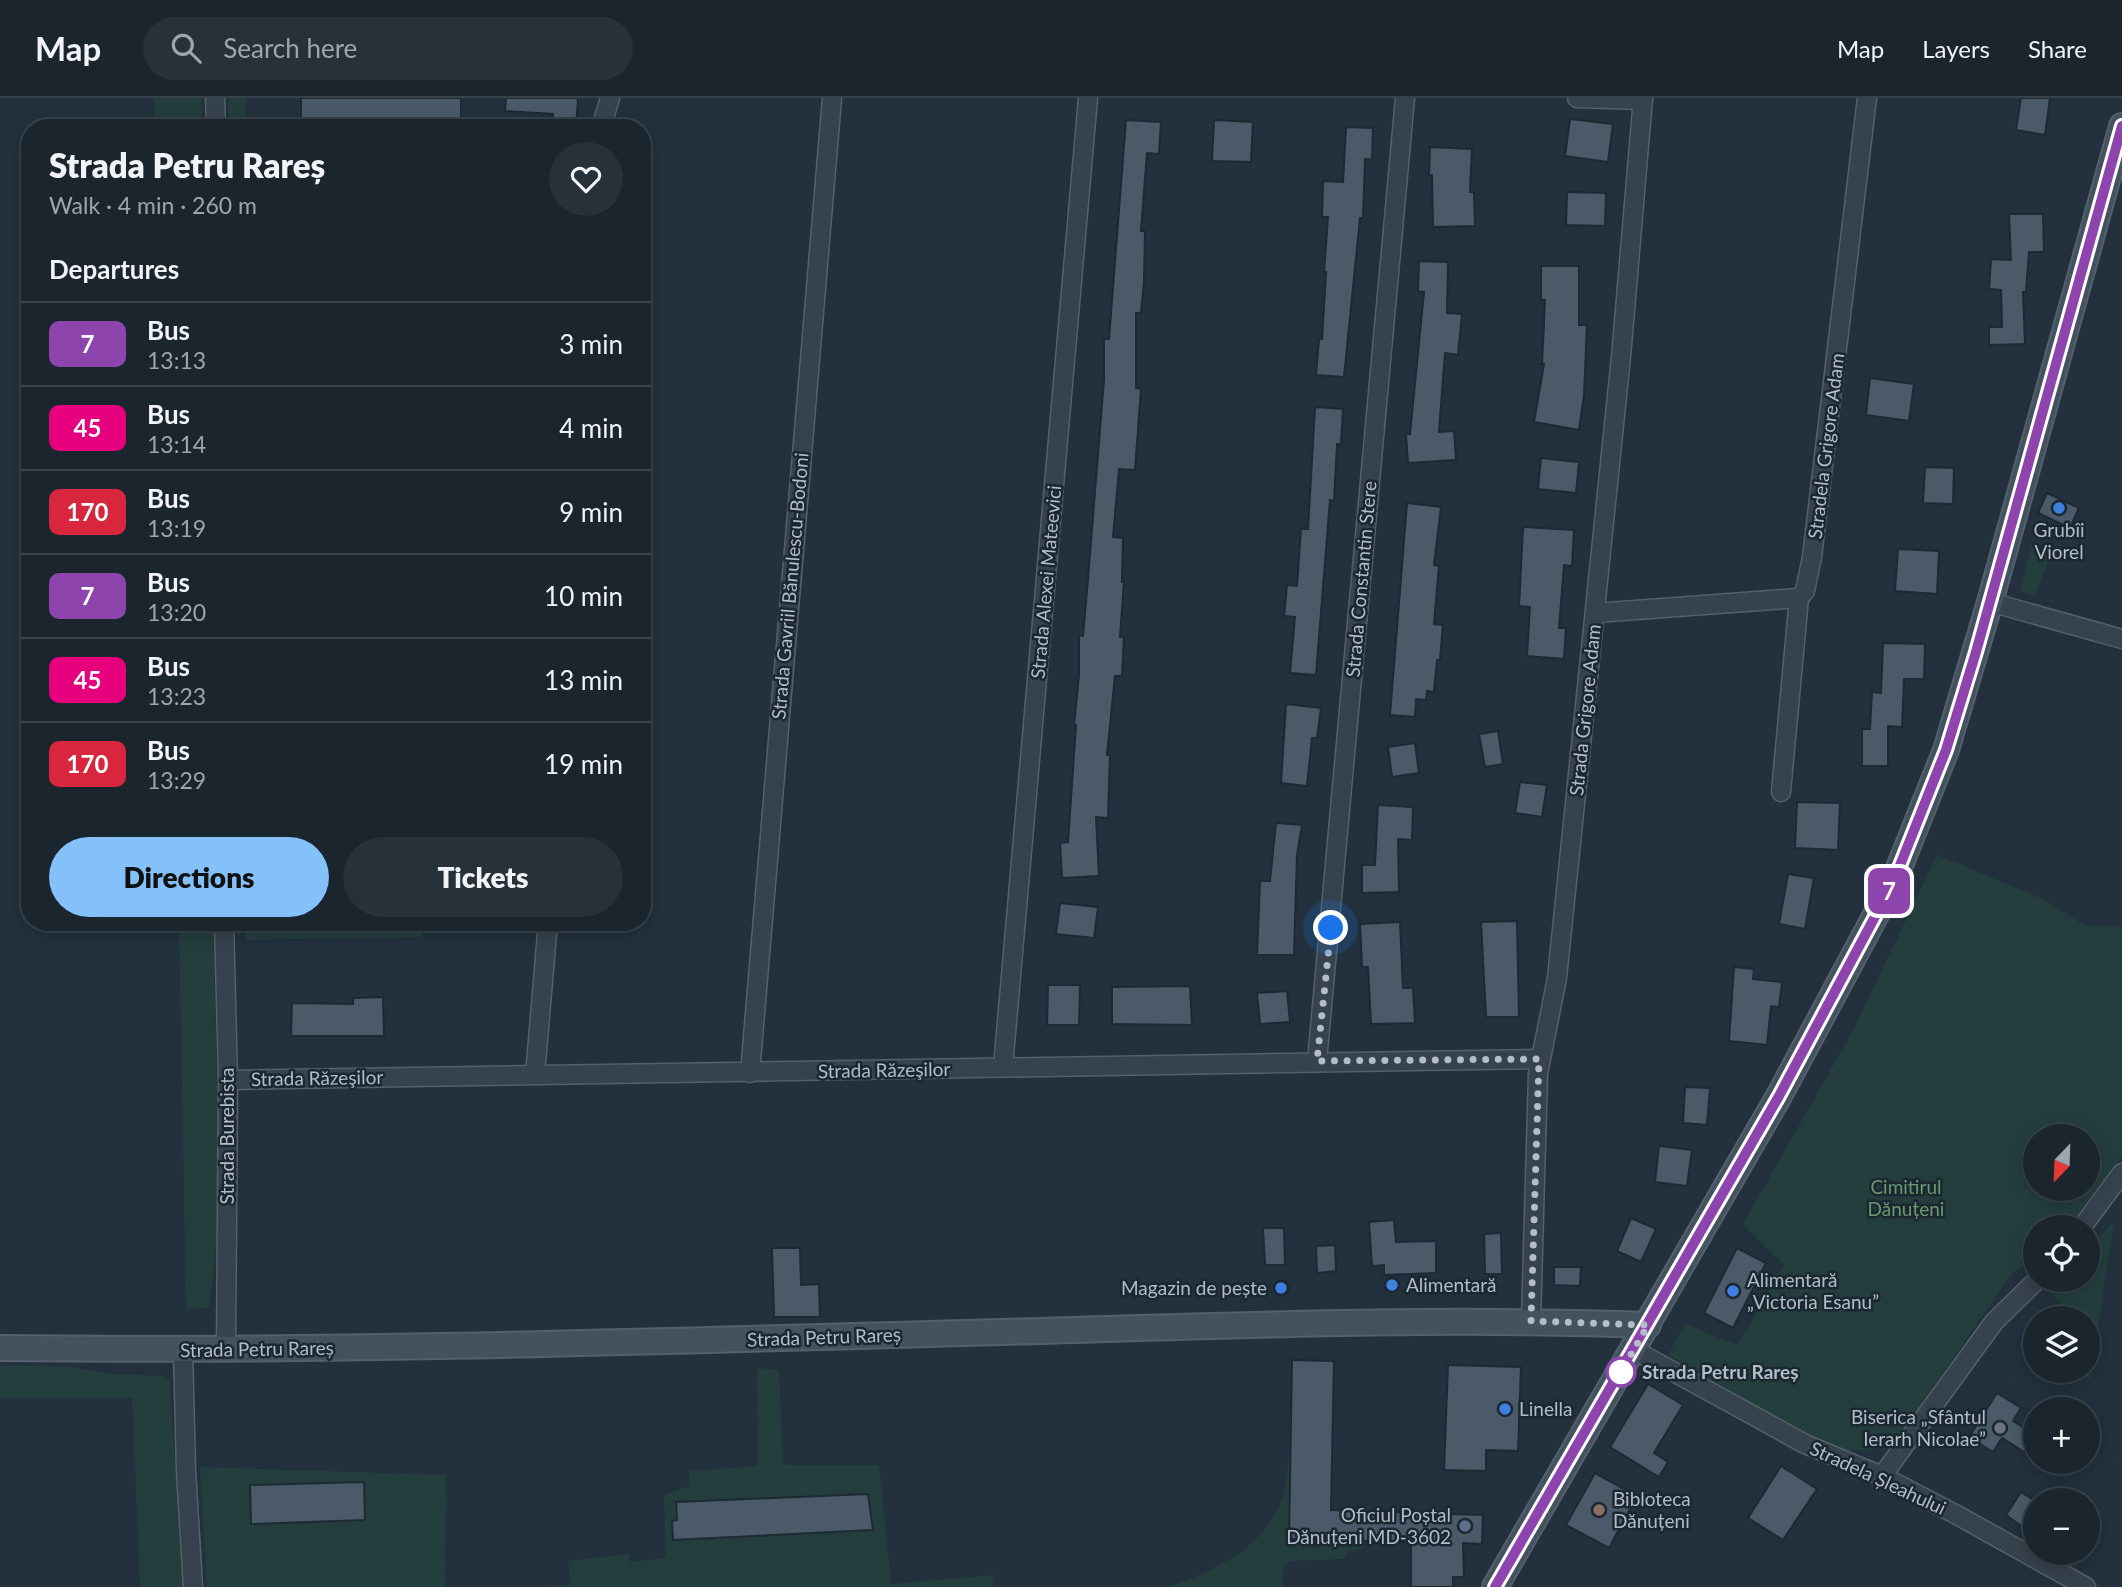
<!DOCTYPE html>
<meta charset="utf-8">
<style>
:root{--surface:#1a252e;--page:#27313a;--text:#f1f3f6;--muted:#9fa5aa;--line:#38424a;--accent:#84c0fa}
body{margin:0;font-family:Lato,sans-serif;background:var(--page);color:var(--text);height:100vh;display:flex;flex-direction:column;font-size:26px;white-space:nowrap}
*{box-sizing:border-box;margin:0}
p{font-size:23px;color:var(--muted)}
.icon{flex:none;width:38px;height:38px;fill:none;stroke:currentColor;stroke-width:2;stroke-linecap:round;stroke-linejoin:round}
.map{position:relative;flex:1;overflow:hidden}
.side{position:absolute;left:21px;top:21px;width:630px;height:812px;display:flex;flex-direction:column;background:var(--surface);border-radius:28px;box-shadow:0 4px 18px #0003,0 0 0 2px var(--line)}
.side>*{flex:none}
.badge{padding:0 14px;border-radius:10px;font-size:24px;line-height:46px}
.needle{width:46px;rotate:203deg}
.fabs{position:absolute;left:2023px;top:1026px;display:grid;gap:14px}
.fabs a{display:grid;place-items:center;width:77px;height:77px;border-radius:50%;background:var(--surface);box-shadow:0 4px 18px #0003,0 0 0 2px var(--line);font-size:35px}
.you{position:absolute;width:35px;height:35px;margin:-18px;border:5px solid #fff;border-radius:50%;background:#1a73e8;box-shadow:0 0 0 10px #1a73e833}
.map>.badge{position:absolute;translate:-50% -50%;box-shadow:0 0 0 4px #fff}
h2{padding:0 28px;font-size:26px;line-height:63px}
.round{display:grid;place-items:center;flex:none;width:74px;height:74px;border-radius:37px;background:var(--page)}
.summary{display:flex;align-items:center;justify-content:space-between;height:119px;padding:0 28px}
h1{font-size:33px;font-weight:800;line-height:52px}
.cta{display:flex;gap:14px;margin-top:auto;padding:14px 28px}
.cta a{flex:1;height:80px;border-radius:42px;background:var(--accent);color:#111;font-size:28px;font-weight:800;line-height:80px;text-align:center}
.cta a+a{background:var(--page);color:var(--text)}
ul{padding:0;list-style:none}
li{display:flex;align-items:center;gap:21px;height:84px;padding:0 28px;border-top:2px solid var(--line)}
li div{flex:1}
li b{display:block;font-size:26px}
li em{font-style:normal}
li .badge{min-width:77px;font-weight:700;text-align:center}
header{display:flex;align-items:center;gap:42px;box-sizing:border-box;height:98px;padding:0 35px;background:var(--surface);border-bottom:2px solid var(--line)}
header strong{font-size:33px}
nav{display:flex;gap:38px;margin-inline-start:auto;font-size:24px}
.search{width:490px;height:63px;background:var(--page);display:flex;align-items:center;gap:18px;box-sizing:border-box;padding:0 24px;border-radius:38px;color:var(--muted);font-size:26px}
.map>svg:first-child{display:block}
.green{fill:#243e3e;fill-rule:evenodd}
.building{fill:#4b5a68;stroke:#1d2933;stroke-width:2}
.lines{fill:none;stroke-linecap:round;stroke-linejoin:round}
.minor-casing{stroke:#54606a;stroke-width:21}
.secondary-casing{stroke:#54606a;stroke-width:28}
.minor{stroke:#36424d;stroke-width:18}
.secondary{stroke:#445260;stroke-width:24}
.line-casing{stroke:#fff;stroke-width:16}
.line{stroke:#8e44ad;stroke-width:10}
.walk{stroke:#b2bdc8;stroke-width:7;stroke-dasharray:0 12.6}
.shop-dot{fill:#3f7fe0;stroke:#1b2731;stroke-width:2.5}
.stop-dot{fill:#fff;stroke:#8e44ad;stroke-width:3.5}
.worship-dot{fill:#6b7280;stroke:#1b2731;stroke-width:2.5}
.education-dot{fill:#8d6e63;stroke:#1b2731;stroke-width:2.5}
.service-dot{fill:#5c6f8a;stroke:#1b2731;stroke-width:2.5}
.labels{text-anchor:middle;stroke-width:5;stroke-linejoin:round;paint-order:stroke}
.street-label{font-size:19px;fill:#b2bdc8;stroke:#1b2731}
.poi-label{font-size:19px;fill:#b2bdc8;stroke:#1b2731;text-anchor:start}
.park-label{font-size:19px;fill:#689a6e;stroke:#1b2731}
.stop-label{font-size:19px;font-weight:bold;fill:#b2bdc8;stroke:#1b2731;text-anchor:start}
</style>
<header>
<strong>Map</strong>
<div class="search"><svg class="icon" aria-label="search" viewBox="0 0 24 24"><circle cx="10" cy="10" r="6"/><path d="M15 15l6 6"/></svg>Search here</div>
<nav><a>Map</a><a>Layers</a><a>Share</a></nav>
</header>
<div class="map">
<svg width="2122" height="1489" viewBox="0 0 2122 1489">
<rect width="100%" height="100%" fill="#22313d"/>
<g class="green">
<polygon points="154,0 201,0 202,30 155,30"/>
<polygon points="228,0 246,0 246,30 229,30"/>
<polygon points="2031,449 2050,458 2035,499 2020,493"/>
<path d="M1937,757L2043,801L2086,828H2122V1058L2068,1129H2035V1163L2014,1173L1897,1340C1872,1356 1853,1355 1825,1347L1668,1257L1685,1226L1737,1247L1784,1167L1743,1126L1852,934ZM2035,1038H2088V1090H2035Z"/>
<polygon points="179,824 213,824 220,1114 209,1210 186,1211"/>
<polygon points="246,824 422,824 422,839 246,842"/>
<polygon points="2114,1123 2090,1282 2084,1277 2084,1272 2088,1272 2088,1220 2071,1220 2051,1194 2062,1181 2088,1181 2088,1152"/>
<polygon points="3,1267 73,1269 111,1276 163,1278 170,1284 183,1489 140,1489 132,1300 0,1300 0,1269"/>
<polygon points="757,1270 779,1272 783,1363 786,1367 879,1367 891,1486 993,1477 993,1489 536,1489 571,1487 568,1463 629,1456 630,1464 666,1460 664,1397 689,1388 690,1373 758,1368"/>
<path d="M1291,1336L1289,1440L1365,1442L1364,1450L1347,1453L1344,1461L1289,1463L1283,1470L1282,1489H1168C1213,1474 1269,1448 1283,1396C1288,1377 1288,1356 1291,1336Z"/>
<polygon points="200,1369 446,1377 445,1489 207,1489"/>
</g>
<g class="building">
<polygon points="301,0 461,0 461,26 301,23"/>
<polygon points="506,0 578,0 576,30 552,30 553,16 505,13"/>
<polygon points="2021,0 2050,0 2045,37 2016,32"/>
<polygon points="1570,21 1613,26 1608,64 1565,58"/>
<polygon points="1126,22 1161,24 1159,56 1147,55 1141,133 1145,133 1144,183 1141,215 1136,215 1136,290 1141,291 1135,372 1119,371 1113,439 1123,440 1122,484 1124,484 1120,539 1124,539 1122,578 1115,578 1107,657 1110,657 1108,720 1096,719 1099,778 1062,780 1060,745 1068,744 1076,627 1074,627 1079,577 1079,537 1083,538 1088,481 1104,281 1104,241 1109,241"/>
<polygon points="1214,22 1253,24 1251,64 1212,63"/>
<polygon points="1346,29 1373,30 1372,62 1365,61 1363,120 1360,120 1344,279 1316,277 1319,241 1322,241 1326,174 1324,174 1328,119 1322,119 1323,83 1343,84"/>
<polygon points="1430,49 1472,51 1470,94 1474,94 1475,128 1433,129 1432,77 1429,77"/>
<polygon points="1567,94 1606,95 1605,128 1566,127"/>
<polygon points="2009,116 2043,116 2044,154 2029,154 2026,194 2023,194 2025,246 1989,247 1989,229 2002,229 2001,192 1989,191 1991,161 2011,162"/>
<polygon points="1419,163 1448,164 1447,215 1462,216 1458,257 1445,255 1439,334 1454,333 1456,362 1408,365 1406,336 1410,336 1424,194 1418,193"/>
<polygon points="1541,168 1579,168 1579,227 1587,227 1584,297 1579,332 1534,324 1544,266 1542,266 1545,202 1541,202"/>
<polygon points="1870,280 1914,286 1909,323 1866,317"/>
<polygon points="1315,309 1343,311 1341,346 1337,346 1334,403 1330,402 1316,577 1290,575 1295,519 1284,518 1287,487 1297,488 1301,431 1308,431"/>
<polygon points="1541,360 1579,364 1576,395 1538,391"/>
<polygon points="1925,369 1954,370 1953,406 1923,405"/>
<polygon points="2047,395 2079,410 2070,430 2038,415"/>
<polygon points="1407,405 1441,409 1434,467 1439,468 1434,526 1443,527 1440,562 1437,562 1434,594 1427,593 1426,602 1416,601 1415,619 1390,617"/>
<polygon points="1523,429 1574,432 1572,468 1564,467 1559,530 1566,530 1564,561 1527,558 1530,509 1519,508"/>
<polygon points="1898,451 1939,453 1937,496 1895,493"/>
<polygon points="1883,545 1925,546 1924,581 1904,581 1902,629 1888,628 1888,668 1862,668 1862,631 1870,631 1872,594 1881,595"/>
<polygon points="1286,606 1321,610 1317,640 1312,640 1307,688 1281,685"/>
<polygon points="1498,633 1503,666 1485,669 1479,636"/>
<polygon points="1415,645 1419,675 1392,679 1388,649"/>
<polygon points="1520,684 1547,687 1542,719 1515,715"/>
<polygon points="1797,704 1840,705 1838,752 1795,750"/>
<polygon points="1378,707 1413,709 1412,742 1398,741 1399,794 1362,795 1362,767 1375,767"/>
<polygon points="1276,725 1302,727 1297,757 1294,857 1257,857 1260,783 1270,783"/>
<polygon points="1788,776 1814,780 1805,831 1779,826"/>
<polygon points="1060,805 1098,809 1094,840 1056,836"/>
<polygon points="1517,823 1519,919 1486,919 1481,824"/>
<polygon points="1400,824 1403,890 1413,890 1415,925 1371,926 1368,869 1362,869 1360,826"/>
<polygon points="1734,869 1754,871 1753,881 1782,884 1779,909 1771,908 1767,947 1729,943"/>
<polygon points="1048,887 1080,887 1079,927 1047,927"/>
<polygon points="1190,888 1192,927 1112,926 1112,889"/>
<polygon points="1287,893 1290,924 1260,926 1257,895"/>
<polygon points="383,899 384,938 291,938 292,905 353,906 353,900"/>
<polygon points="1685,989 1710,990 1707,1027 1683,1025"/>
<polygon points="1659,1048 1692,1052 1687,1088 1655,1084"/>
<polygon points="1631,1120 1656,1131 1641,1164 1617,1153"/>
<polygon points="1394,1122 1396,1144 1436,1143 1436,1175 1384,1177 1384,1167 1372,1168 1369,1124"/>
<polygon points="1263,1130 1284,1130 1285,1167 1265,1167"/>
<polygon points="1501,1135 1502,1176 1485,1176 1484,1136"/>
<polygon points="1335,1147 1336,1173 1317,1175 1316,1148"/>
<polygon points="772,1150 800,1150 801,1187 819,1186 820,1219 774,1219"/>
<polygon points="1737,1150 1766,1165 1733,1230 1704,1215"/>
<polygon points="1554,1169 1581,1169 1580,1188 1554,1187"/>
<polygon points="1292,1262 1334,1263 1331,1412 1483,1417 1482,1446 1463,1445 1464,1479 1453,1479 1453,1489 1411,1489 1411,1444 1289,1441"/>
<polygon points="1448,1267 1521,1269 1518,1353 1486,1352 1486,1373 1444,1372"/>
<polygon points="1648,1286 1683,1307 1654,1355 1668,1364 1659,1379 1610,1349"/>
<polygon points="1997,1295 2021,1310 2013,1323 2035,1337 2024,1354 2002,1340 1993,1354 1969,1339"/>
<polygon points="1781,1368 1817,1391 1783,1442 1748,1420"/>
<polygon points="1595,1375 1637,1398 1609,1450 1566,1427"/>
<polygon points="364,1384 365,1422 251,1426 250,1387"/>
<polygon points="2021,1394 2035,1403 2035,1438 2006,1417"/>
<polygon points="868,1396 873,1432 673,1442 672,1423 677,1422 676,1404"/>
</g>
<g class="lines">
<g class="minor-casing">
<g id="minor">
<polyline points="215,0 216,30"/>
<polyline points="1577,0 1643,2"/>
<polyline points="601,30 610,0"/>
<polyline points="1990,504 2122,541"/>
<polyline points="1595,515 1799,500"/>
<polyline points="1781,694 1799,500 1805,493 1812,459 1867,0"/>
<polyline points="224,824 228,982 226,1252"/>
<polyline points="1317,963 1405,0"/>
<polyline points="1003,969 1088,0"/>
<polyline points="750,975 832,0"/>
<polyline points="535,977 548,824"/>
<polyline points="228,982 1539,961"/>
<polyline points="2082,1129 2122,1075"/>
<polyline points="1531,1223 1538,976 1557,880 1621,259 1643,0"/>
<polyline points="183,1252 186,1372 193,1489"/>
<polyline points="1634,1252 1805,1346 1882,1378 1957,1417 2086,1489"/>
<polyline points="1882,1378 1994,1224 2038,1181"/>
</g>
</g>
<g class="secondary-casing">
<g id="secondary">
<path d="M0,1250C334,1254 668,1243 1002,1234C1217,1228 1433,1219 1648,1227"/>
<polyline points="1495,1489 1779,998 1893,785 1946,652 1990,504 2122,28"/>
</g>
</g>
<use href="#minor" class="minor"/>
<use href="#secondary" class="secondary"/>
</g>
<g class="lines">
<g class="line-casing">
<polyline id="line" points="1495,1489 1779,998 1893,785 1946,652 1976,554 2122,28"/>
</g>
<use href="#line" class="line"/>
<polyline class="walk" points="1331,830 1317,963 1539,961 1531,1223 1648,1227 1621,1274"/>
</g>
<g class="shop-dot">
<circle cx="2059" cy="410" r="7"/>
<circle cx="1392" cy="1187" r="7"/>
<circle cx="1281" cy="1190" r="7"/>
<circle cx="1733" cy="1193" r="7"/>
<circle cx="1505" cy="1311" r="7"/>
</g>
<circle class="stop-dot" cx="1621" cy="1274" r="14"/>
<circle class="worship-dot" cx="2000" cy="1330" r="7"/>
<circle class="education-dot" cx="1599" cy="1412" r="7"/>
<circle class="service-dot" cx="1465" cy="1428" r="7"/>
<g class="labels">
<g class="street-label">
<text transform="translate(1826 348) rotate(-83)" y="7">Stradela Grigore Adam</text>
<text transform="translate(1361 481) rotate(-85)" y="7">Strada Constantin Stere</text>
<text transform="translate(1046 484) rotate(-85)" y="7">Strada Alexei Mateevici</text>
<text transform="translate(790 488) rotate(-85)" y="7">Strada Gavriil Bănulescu-Bodoni</text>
<text transform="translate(1585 612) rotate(-84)" y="7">Strada Grigore Adam</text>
<text transform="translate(884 972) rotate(-1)" y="7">Strada Răzeşilor</text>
<text transform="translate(317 980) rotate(-1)" y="7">Strada Răzeşilor</text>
<text transform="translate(227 1038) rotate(-90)" y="7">Strada Burebista</text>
<text transform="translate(824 1239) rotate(-2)" y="7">Strada Petru Rareș</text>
<text transform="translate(257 1251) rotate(-1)" y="7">Strada Petru Rareș</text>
<text transform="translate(1878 1380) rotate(25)" y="7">Stradela Șleahului</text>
</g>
<g class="poi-label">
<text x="2059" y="439" text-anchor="middle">Grubîi<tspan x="2059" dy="22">Viorel</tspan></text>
<text x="1747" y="1189">Alimentară<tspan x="1747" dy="22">„Victoria Esanu”</tspan></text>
<text x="1406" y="1194">Alimentară</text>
<text x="1267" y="1197" text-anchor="end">Magazin de pește</text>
<text x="1519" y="1318">Linella</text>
<text x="1986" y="1326" text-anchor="end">Biserica „Sfântul<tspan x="1986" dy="22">Ierarh Nicolae”</tspan></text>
<text x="1613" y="1408">Bibloteca<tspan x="1613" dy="22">Dănuțeni</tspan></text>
<text x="1451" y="1424" text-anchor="end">Oficiul Poștal<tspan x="1451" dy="22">Dănuțeni MD-3602</tspan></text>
</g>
<g class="park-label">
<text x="1906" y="1096">Cimitirul<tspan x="1906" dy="22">Dănuțeni</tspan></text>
</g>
<g class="stop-label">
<text x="1642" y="1281">Strada Petru Rareș</text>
</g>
</g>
</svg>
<div class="fabs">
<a><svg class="needle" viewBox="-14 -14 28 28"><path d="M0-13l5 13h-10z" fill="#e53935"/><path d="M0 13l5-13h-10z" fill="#9fa5aa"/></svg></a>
<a><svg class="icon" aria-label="locate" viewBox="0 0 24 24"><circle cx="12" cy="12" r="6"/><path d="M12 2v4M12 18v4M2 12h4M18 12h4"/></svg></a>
<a><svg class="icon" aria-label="layers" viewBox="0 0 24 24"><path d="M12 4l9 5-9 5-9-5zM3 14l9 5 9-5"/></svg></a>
<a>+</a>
<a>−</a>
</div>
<div class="you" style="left:1331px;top:830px"></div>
<b class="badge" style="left:1889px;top:793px;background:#8e44ad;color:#fff">7</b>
<section class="side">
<div class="summary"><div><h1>Strada Petru Rareș</h1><p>Walk · 4 min · 260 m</p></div><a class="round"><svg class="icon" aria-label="heart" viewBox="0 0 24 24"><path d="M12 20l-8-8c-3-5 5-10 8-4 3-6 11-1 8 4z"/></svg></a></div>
<h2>Departures</h2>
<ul>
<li><span class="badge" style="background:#8e44ad;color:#fff">7</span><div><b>Bus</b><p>13:13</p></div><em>3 min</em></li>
<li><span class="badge" style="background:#e6007e;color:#fff">45</span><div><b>Bus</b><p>13:14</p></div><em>4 min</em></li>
<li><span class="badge" style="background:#d7263d;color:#fff">170</span><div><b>Bus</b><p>13:19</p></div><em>9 min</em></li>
<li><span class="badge" style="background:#8e44ad;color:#fff">7</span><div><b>Bus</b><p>13:20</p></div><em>10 min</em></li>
<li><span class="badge" style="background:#e6007e;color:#fff">45</span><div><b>Bus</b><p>13:23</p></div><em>13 min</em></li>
<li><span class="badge" style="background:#d7263d;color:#fff">170</span><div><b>Bus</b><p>13:29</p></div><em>19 min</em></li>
</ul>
<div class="cta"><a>Directions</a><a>Tickets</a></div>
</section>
</div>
